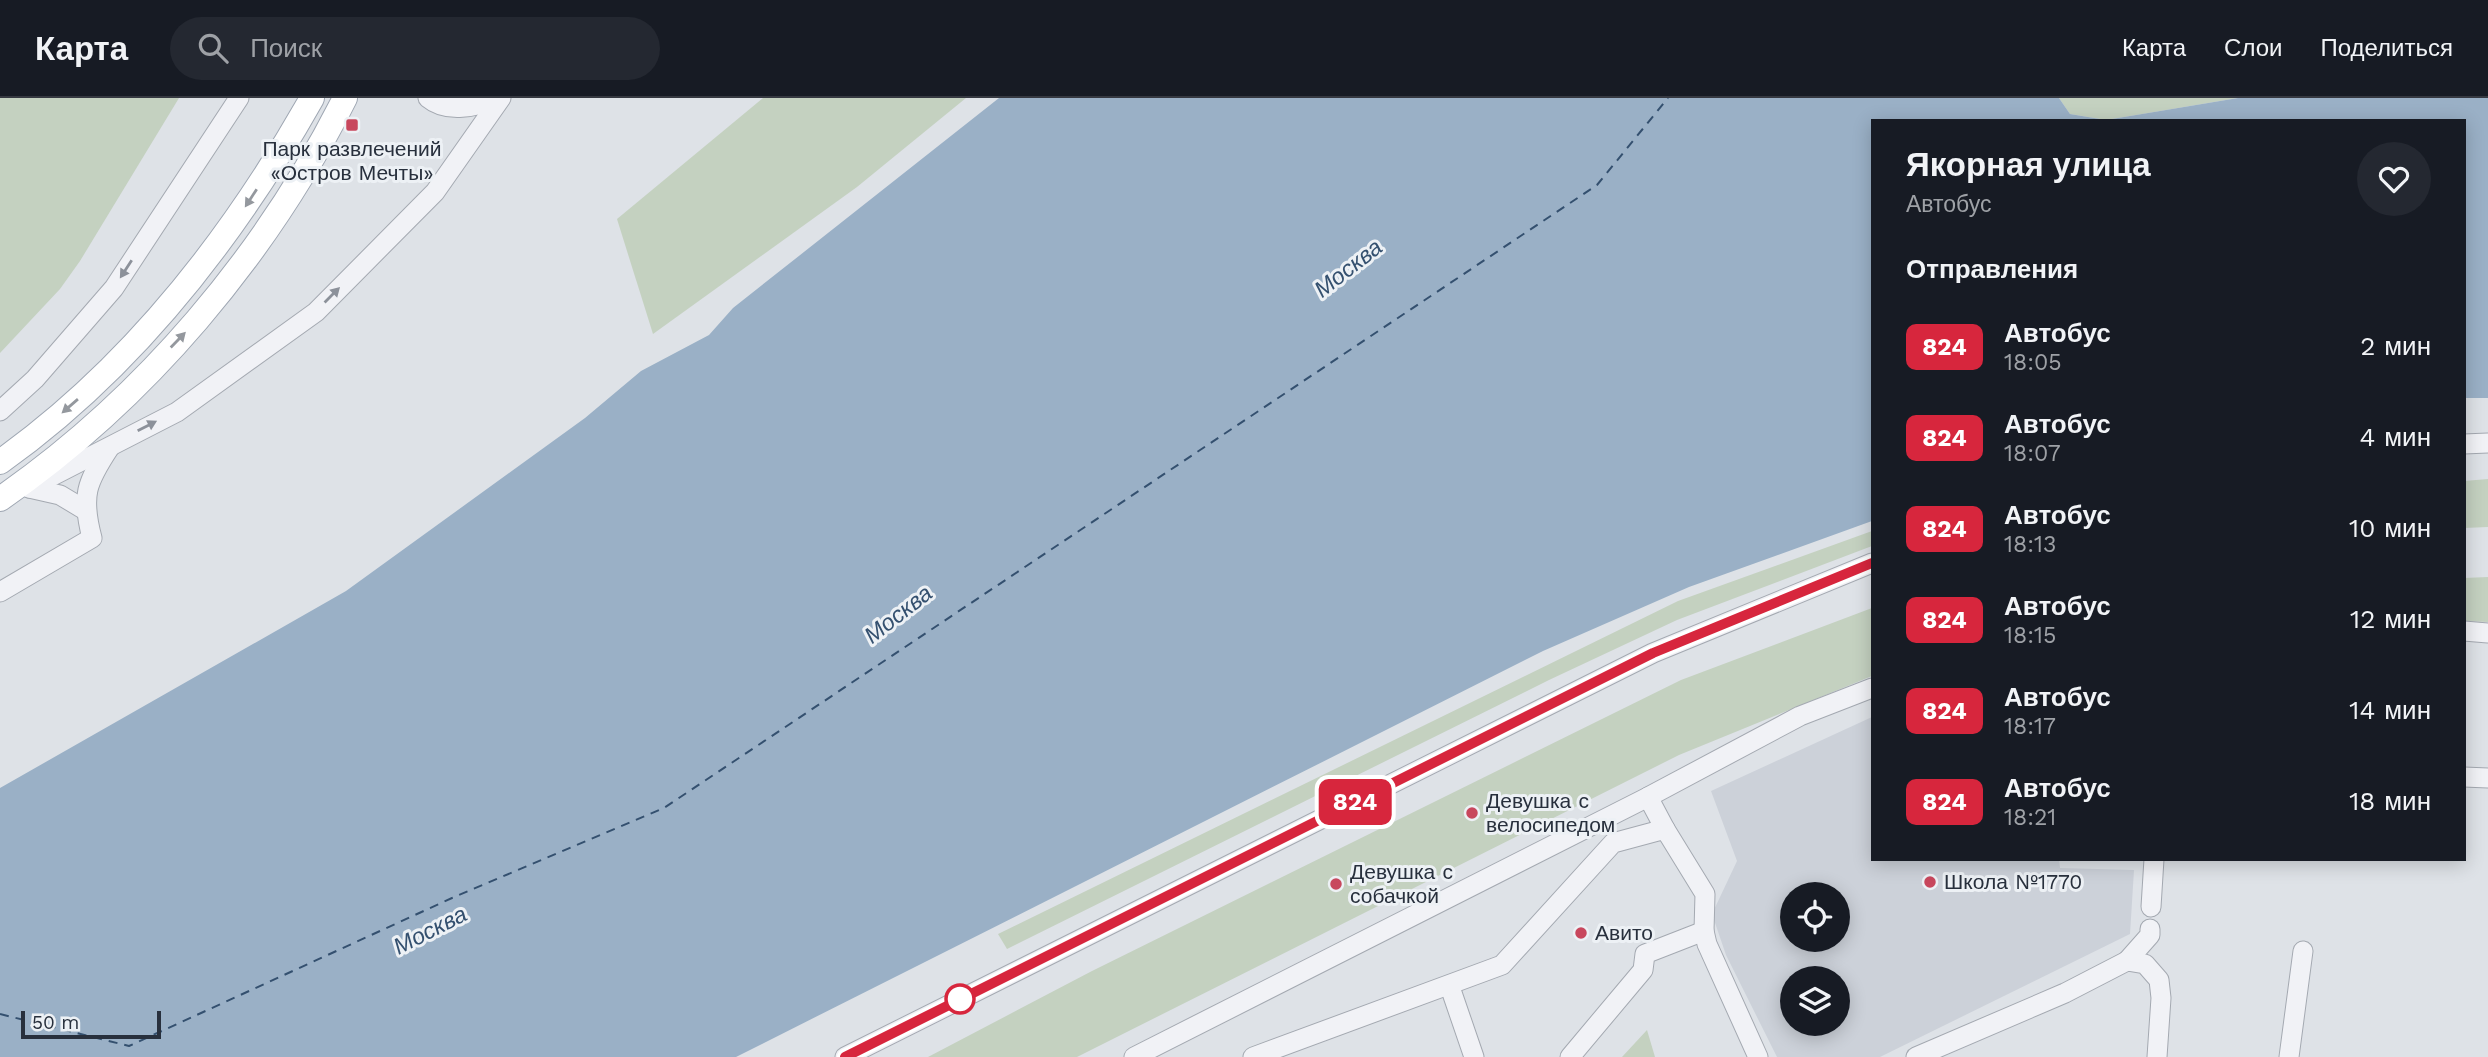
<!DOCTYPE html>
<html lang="ru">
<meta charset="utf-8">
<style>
:root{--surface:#171b24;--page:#242831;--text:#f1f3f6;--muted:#9ea1a6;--line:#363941}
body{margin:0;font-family:"Work Sans",sans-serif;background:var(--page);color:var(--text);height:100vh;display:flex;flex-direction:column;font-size:26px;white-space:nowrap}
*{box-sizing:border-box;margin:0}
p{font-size:23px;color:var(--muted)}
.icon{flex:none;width:38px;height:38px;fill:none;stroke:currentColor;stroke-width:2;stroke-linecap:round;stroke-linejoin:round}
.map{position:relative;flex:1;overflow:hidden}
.details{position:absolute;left:1871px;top:21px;width:595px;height:742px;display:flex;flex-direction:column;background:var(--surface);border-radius:0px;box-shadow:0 4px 18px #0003}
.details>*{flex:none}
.badge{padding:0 14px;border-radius:10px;font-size:24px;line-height:46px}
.tools{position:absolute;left:1780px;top:784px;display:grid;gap:14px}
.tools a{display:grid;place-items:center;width:70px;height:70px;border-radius:50%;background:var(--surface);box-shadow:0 4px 18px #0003;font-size:35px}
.scale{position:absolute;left:21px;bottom:18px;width:140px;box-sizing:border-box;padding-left:7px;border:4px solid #28303d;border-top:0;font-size:19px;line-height:24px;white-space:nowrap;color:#28303d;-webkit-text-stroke:5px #edf1f5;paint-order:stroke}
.map>.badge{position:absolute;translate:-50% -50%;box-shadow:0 0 0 4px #fff}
h2{padding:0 35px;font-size:26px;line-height:63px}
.round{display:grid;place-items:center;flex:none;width:74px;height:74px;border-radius:37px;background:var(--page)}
.summary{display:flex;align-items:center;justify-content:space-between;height:119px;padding:0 35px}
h1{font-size:33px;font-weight:800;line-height:52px}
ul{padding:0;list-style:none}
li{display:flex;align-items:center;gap:21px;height:91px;padding:0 35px}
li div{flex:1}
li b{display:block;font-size:26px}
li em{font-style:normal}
li .badge{min-width:77px;font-weight:700;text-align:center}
header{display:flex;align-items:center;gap:42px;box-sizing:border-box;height:98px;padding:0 35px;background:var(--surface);border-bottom:2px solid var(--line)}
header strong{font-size:33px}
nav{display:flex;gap:38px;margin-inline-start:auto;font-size:24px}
.search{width:490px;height:63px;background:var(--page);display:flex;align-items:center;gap:18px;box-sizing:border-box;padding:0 24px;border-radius:38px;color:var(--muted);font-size:26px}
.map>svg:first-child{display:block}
.built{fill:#ccd1d9;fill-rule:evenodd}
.green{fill:#c4d1c0}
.water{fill:#9ab0c6}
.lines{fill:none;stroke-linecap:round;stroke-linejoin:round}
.ferry{stroke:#34506f;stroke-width:2;stroke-dasharray:9 7;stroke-linecap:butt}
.minor-casing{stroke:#a4a9b1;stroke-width:21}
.major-casing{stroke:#9ea6b2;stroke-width:26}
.minor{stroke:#f1f2f6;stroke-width:19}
.major{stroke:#fff;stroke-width:24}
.oneway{fill:#94989e}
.oneway2{fill:#8c919a}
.line-casing{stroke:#fff;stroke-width:16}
.line{stroke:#d7263d;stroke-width:10}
.poi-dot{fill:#c8475d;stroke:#edf1f5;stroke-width:2.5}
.stop-dot{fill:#fff;stroke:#d7263d;stroke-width:3.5}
.labels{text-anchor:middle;stroke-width:6;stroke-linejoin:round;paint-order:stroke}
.poi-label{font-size:21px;fill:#28303d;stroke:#edf1f5;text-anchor:start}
.water-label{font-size:23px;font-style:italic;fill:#34506f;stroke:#edf1f5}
</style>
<header>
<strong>Карта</strong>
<div class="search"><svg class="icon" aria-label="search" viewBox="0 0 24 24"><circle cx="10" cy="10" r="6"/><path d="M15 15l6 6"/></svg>Поиск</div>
<nav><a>Карта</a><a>Слои</a><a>Поделиться</a></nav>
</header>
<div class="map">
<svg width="2488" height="959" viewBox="0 0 2488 959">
<rect width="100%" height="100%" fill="#dee2e7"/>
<path class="built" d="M1872,619V761H2059L2060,770L2134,772L2130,836L1880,959H1777L1726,857L1712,816L1737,763L1711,693ZM1792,796H1838V842H1792ZM1792,880H1838V926H1792Z"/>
<g class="green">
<polygon points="0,0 179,0 80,163 60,191 0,255"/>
<polygon points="763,0 966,0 857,89 653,236 617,121"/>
<polygon points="2059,0 2238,0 2106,22 2070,16"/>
<polygon points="2488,381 2488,429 2464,430 2464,383"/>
<polygon points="1872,433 1872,448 1677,522 1549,582 1007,851 998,836 1678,503"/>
<polygon points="2488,479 2488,524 2464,523 2464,480"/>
<polygon points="1872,510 1872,578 1679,657 1077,959 928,959 1092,873 1681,582"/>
<polygon points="1647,932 1655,959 1622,959"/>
</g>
<polygon class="water" points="999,0 2059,0 2070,16 2106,22 2238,0 2488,0 2488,300 2464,300 2464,23 1872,23 1872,423 1689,489 1543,553 736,959 0,959 0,690 346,493 585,320 641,273 709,237 733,210"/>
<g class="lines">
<polyline class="ferry" points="0,916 129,948 452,800 664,710 1597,87 1668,0"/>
<g class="minor-casing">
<g id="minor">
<path d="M428,0C447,16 477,9 497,0"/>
<polyline points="0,313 35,281 114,190 239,0"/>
<polyline points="2464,346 2488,345"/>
<polyline points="29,390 177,314 316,214 435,94 501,0"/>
<polyline points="29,390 60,397 85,412"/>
<path d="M0,494L92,440C81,398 86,385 110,349"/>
<polyline points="2464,533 2488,535"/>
<polyline points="2464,679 2488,680"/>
<polyline points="1648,699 1800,618 1872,590"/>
<polyline points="2151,809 2154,761"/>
<polyline points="2127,863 2150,837 2150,831"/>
<polyline points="1450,889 1474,959"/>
<polyline points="845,959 1653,555 1872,465"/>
<polyline points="1134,959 1648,699 1665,731"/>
<polyline points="1253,959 1502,867 1613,745 1665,731 1705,796 1704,833 1707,846 1758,959"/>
<polyline points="1570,959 1643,872 1645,856 1704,833"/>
<polyline points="1916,959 2065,895 2127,863 2145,866 2159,882 2161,900 2157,959"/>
<polyline points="2289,959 2303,853"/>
</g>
</g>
<g class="major-casing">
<g id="major">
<path d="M0,364C132,270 233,140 312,0"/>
<path d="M0,401C145,301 266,157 345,0"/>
</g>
</g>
<use href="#minor" class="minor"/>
<use href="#major" class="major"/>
</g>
<defs><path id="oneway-solid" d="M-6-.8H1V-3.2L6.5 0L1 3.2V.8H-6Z" transform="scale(1.75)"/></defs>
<g class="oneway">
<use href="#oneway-solid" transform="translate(251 100) rotate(123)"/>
<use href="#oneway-solid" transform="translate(178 242) rotate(-46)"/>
<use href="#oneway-solid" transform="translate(70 308) rotate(139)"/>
</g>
<g class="oneway2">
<use href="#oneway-solid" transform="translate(126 171) rotate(123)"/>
<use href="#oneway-solid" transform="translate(332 197) rotate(-45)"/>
<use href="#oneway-solid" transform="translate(147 328) rotate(-27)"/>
</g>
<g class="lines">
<g class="line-casing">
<polyline id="line" points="845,959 1653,555 1872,465"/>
</g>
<use href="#line" class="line"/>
</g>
<g class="poi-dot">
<rect x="345" y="20" width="14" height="14" rx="3.5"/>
<circle cx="1472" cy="715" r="7"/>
<circle cx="1930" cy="784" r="7"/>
<circle cx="1336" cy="786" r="7"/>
<circle cx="1581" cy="835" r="7"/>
</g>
<circle class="stop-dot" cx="960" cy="901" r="14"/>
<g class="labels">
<g class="poi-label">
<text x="352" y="58" text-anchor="middle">Парк развлечений<tspan x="352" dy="24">«Остров Мечты»</tspan></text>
<text x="1486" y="710">Девушка с<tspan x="1486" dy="24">велосипедом</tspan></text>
<text x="1350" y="781">Девушка с<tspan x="1350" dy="24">собачкой</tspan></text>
<text x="1944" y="791">Школа №1770</text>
<text x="1595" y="842">Авито</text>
</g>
<g class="water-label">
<text transform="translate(1348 170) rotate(-38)" y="8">Москва</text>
<text transform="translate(898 516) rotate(-38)" y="8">Москва</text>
<text transform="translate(430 832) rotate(-27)" y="8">Москва</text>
</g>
</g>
</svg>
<div class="tools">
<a><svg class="icon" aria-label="locate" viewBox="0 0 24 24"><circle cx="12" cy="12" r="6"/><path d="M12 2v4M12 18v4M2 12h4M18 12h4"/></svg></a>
<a><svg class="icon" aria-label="layers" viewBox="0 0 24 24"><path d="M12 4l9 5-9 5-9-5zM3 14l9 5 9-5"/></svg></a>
</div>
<div class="scale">50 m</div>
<b class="badge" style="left:1355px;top:704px;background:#d7263d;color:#fff">824</b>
<section class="details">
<div class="summary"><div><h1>Якорная улица</h1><p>Автобус</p></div><a class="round"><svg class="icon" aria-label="heart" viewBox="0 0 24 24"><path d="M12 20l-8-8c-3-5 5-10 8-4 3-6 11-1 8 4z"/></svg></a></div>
<h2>Отправления</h2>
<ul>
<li><span class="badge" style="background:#d7263d;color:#fff">824</span><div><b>Автобус</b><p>18:05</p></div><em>2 мин</em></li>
<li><span class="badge" style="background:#d7263d;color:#fff">824</span><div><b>Автобус</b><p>18:07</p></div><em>4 мин</em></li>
<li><span class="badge" style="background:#d7263d;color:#fff">824</span><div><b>Автобус</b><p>18:13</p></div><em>10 мин</em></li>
<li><span class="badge" style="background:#d7263d;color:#fff">824</span><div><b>Автобус</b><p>18:15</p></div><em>12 мин</em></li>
<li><span class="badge" style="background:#d7263d;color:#fff">824</span><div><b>Автобус</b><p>18:17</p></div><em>14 мин</em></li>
<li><span class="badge" style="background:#d7263d;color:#fff">824</span><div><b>Автобус</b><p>18:21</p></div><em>18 мин</em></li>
</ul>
</section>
</div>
